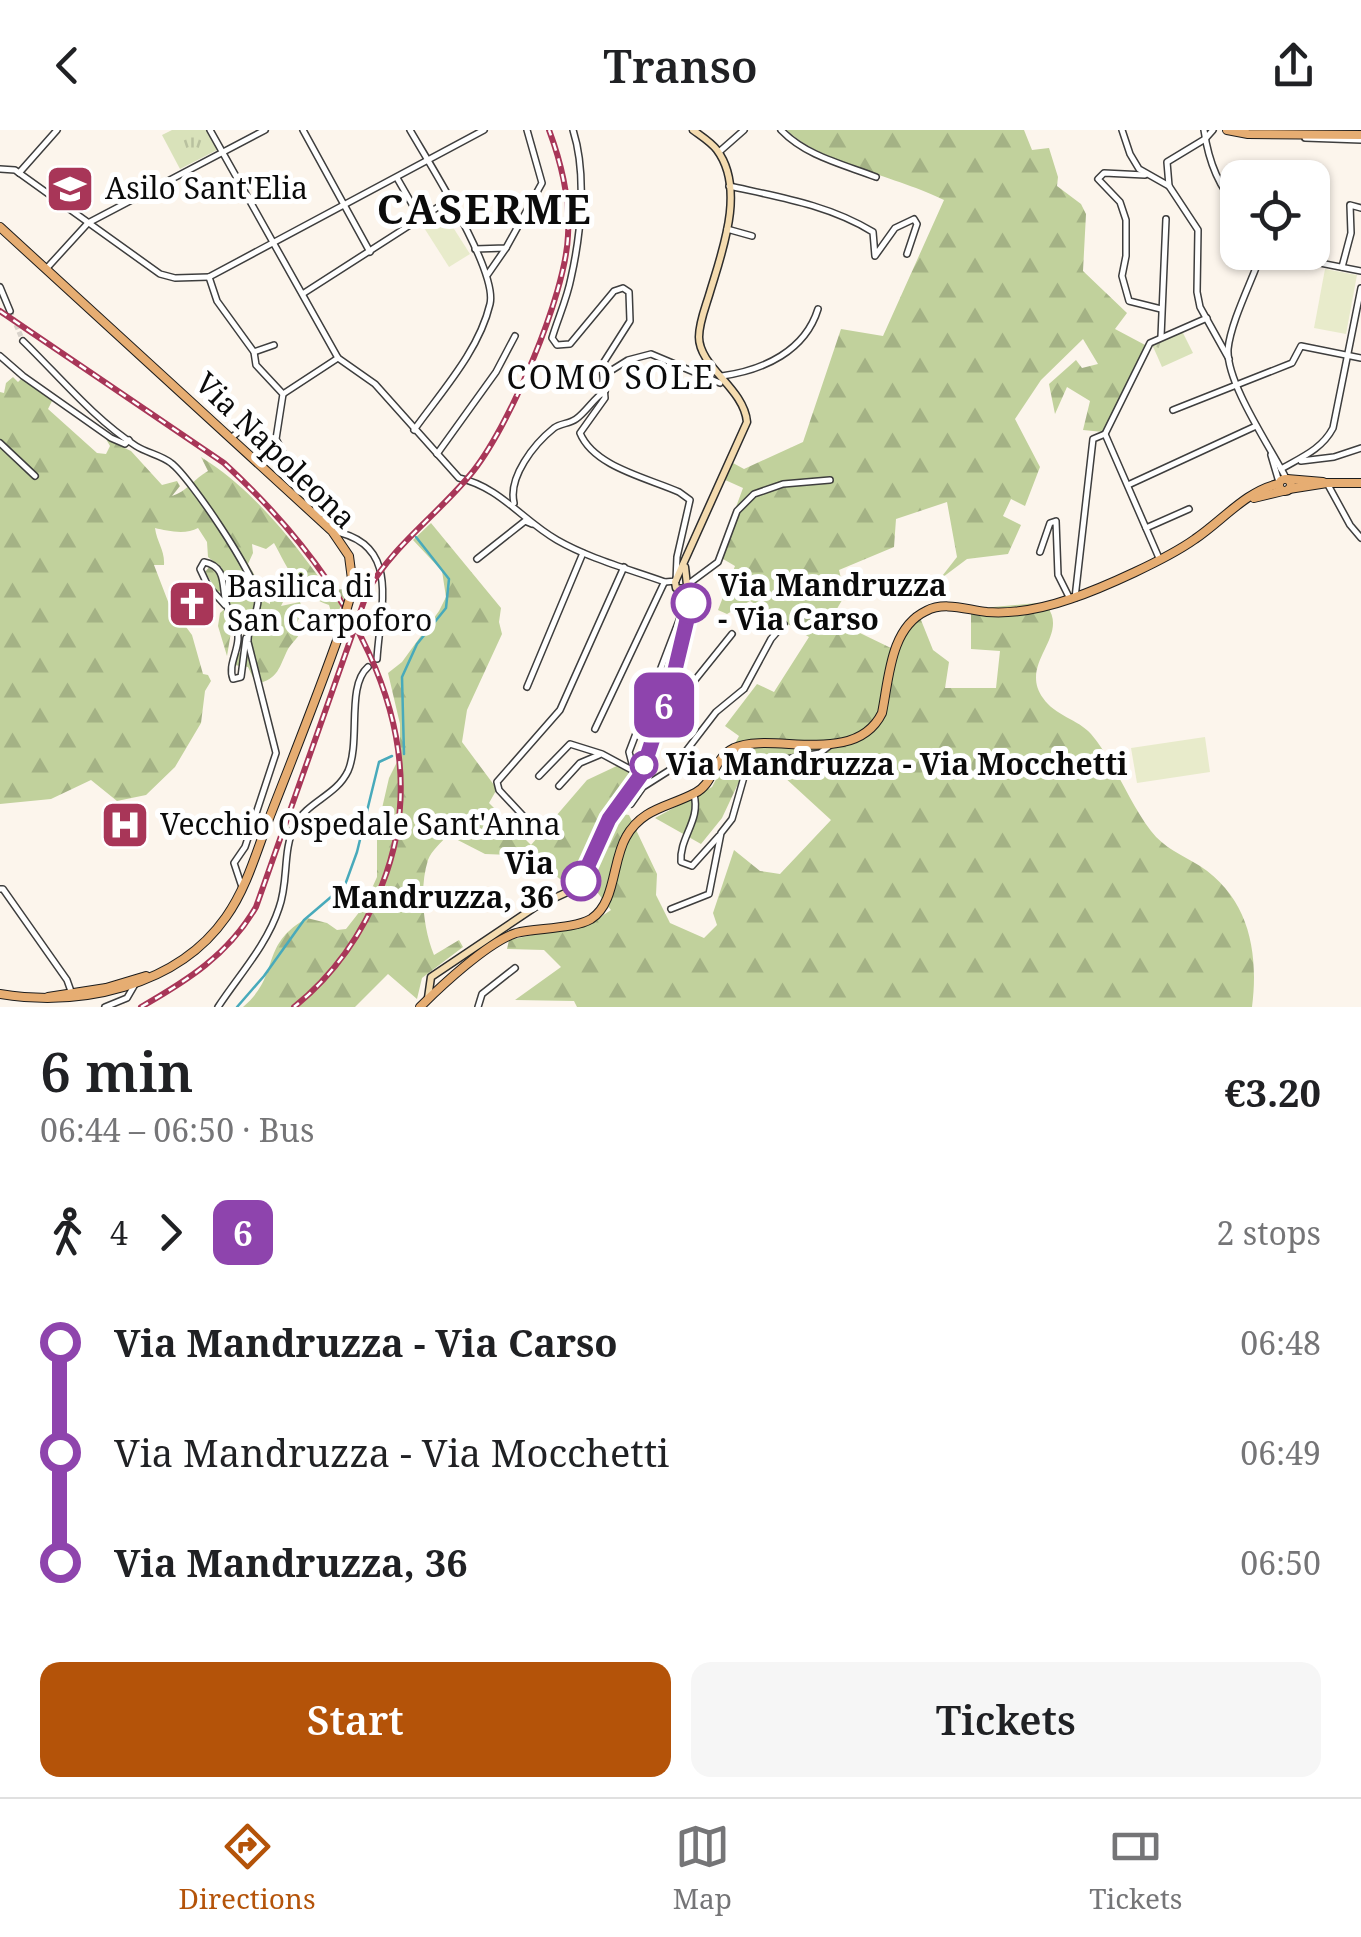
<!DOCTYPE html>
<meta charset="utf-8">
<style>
:root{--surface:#fff;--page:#f6f6f6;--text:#202124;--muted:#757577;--line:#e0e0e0;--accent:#b45309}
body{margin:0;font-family:"Noto Serif",serif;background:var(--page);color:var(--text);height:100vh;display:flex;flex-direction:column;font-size:38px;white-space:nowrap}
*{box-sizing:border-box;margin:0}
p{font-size:32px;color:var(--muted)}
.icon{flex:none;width:55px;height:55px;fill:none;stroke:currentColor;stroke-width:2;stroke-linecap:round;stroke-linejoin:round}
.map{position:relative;height:877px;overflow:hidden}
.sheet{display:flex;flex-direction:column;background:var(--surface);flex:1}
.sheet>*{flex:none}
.badge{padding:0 20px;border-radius:15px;font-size:35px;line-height:65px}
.buttons{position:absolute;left:1220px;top:30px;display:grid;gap:20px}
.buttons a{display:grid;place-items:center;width:110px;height:110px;border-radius:20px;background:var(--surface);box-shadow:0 2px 8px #0004;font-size:50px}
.map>.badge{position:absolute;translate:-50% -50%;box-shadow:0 0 0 5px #fff}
.legs{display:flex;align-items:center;gap:15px;height:110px;padding:0 40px;font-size:32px}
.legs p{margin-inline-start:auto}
.overview{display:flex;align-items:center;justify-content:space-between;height:170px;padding:0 40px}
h1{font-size:55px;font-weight:600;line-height:75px}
.button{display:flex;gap:20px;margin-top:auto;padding:20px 40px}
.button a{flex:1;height:115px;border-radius:20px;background:var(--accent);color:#fff;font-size:40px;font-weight:600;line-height:115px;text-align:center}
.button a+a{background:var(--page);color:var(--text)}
ul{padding:0 40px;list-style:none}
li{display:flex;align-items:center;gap:35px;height:110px;font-size:38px}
li i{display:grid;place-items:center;width:15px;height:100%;margin:0 12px;background:currentColor}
li i::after{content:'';width:25px;height:25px;margin:-12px;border:8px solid;border-radius:50%;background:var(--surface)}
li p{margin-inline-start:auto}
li:first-child i{background:linear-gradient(#0000 50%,currentColor 0)}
li:last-child i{background:linear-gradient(currentColor 50%,#0000 0)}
header{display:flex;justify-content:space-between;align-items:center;height:130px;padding:0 40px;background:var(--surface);font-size:45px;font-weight:600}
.dock{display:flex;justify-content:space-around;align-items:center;height:140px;border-top:2px solid var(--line);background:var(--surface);font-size:28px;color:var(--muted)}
.dock a{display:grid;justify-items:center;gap:5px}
.dock .active{color:var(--accent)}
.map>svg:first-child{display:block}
.forest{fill:url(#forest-firs)}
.park{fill:url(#park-tufts)}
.pitch{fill:#e8ebcb}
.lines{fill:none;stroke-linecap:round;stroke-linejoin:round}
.stream{stroke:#48aabb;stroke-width:2.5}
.street-tunnel{stroke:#d8d2ca;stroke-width:5;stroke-dasharray:5 2.5;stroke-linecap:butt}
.street-casing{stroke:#3e3e3e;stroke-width:8}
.secondary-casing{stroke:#2d2d2d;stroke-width:9}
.primary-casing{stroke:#1c1c1c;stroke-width:10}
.street{stroke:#fff;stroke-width:5}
.secondary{stroke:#f4dbaf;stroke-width:6}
.primary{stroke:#e6ad72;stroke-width:8}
.rail-casing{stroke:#a83658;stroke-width:6}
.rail{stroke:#fff;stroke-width:2.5;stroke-dasharray:8;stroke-linecap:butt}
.primary-bridge-casing{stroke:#1c1c1c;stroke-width:10;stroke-linecap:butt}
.primary-bridge{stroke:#e6ad72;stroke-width:8}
.line-1-casing{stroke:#fff;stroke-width:22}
.line-1{stroke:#8e44ad;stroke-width:15}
.stop-1-dot{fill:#fff;stroke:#8e44ad;stroke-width:5}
.labels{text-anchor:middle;stroke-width:10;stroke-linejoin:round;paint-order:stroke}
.poi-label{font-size:30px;fill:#0b0b0b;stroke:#fff;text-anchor:start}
.street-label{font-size:30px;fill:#0b0b0b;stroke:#fff}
.stop-label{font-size:30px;font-weight:bold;fill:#0b0b0b;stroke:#fff;text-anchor:start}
.neighbourhood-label{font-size:32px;letter-spacing:2.5px;fill:#0b0b0b;stroke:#fff}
.district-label{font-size:40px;font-weight:bold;letter-spacing:2.5px;fill:#0b0b0b;stroke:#fff}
</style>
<header><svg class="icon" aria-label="back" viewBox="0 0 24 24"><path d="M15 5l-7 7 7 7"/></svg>Transo<svg class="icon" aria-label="share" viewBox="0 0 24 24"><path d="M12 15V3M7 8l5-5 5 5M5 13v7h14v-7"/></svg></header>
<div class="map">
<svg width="1361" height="877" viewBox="0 0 1361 877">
<defs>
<pattern id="forest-firs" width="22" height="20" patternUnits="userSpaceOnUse" patternTransform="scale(2.5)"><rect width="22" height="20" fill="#c1d19c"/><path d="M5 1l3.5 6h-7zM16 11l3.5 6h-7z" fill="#a4b285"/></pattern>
<pattern id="park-tufts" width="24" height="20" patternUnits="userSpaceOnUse" patternTransform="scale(2.5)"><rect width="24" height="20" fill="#d9e2ba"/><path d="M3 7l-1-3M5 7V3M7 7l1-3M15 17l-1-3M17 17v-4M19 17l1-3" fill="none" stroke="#b9c19f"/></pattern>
</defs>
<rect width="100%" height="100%" fill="#fcf5ec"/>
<g class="forest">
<path d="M787,0H1024L1032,20L1049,18L1058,47L1057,56L1081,74L1086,84L1083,141L1127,183L1115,199L1147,216L1103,302L1083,300L1090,271L1067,257L1055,284L1049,254L1076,230L1082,238L1098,234L1083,209L1041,250L1015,289L1040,337L1025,376L1011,369L1003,386L1021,395L1008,424L967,429L939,450L957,427L947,372L896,389L894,417L839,440L845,465L831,489L893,519L919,485L933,520L949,532L945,558H996L1000,521L971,519V479L1037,473L1047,476C1070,507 1018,533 1043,568C1055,586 1078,589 1091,604C1115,632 1128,671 1151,701C1164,718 1182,725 1200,736C1249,768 1259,822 1252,877H577L574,871L515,870L561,837L544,820L507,819L509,810L593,792L611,780L580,740L564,752L530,726L485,724L448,705C442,712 431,721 428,730C419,758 423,798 434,825L459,810L463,817L422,848L417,869L388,844L355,877H243C282,844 258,816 307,788L327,793L337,800L346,799L364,776L377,747V700L389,648L400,626V594L388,543L402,532L439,481L446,467L442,441L413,410L431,393L501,478L499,492L502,504L467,580L462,612L497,659L489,673L531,715L587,650L621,634L639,646L607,682L629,685L657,744L656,765L670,793L704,808L717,795L713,783L734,720L760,741L780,744L831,690L783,646L770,626L745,639L722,688L701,714L655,688L712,657L739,606L725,596L757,554L774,562L809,507L750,471L727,484L718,480L735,436L718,426L743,358L723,349L733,333L744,339L803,312L841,199L883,206L944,70C901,48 818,32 787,0Z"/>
<path d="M13,247L18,252L23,247L53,269L48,279L97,323L106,324L110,316L106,309L131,321L162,355L177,351L180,356L172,366C186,362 195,348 208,341L201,327C255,361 292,410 329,461L343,459L345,466L334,492L329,475C298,465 289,440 274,413L266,419L252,414L253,423L248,434L264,461V471L270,474V465H280L283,472L281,476L300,472L303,481L296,494L302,498C299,508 293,511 288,519C279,537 279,549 256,554L248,537L234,535L236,523H248L243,502L237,494L232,496L227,526L218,496L220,483L228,476L222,462L217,461L205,442L211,435L218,442L222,438L208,427L207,412L198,398C186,405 167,401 155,398C157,413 165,420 164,435H154L169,474L192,505L203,544L208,545L211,551L205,561L201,593L175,637L146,665L117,671L91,650L51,669L0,674V262L4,263L6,253Z"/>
</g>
<g class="park">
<polygon points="172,0 206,0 217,20 180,39 162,5"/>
<polygon points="1181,199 1193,223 1162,237 1151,212"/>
</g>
<g class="pitch">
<polygon points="442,80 470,124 449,137 421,93"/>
<polygon points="1325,139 1357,145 1346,204 1314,198"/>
<polygon points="1205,607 1210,642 1137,653 1131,618"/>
</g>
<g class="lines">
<g class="stream">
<polyline points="404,624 402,547 417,514 446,478 449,449 416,407"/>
<polyline points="237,877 264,846 304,790 345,755 357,722 379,632 392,626"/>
</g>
<polyline class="street-tunnel" points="10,181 23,211"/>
<g class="street-casing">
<g id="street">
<path d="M210,0L338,228L375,254L459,348C500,357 522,390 557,410C590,429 629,439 665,452"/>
<polyline points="303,0 370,122"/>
<path d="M410,0C429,33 498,141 490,174C479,221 441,262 414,300"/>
<path d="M573,0C587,44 581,104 571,148C567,169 558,188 552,208L557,215L570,214L614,161L623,158L629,162L630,191L602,235L605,268L580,303C594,337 648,348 679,362L690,370L677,427L676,451L665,452"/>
<path d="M781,0C806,26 842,34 876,47"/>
<polyline points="1122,0 1130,24 1139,39 1169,56 1198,100 1197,162 1200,177 1229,229"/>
<path d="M1204,0C1208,28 1218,57 1238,77"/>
<polyline points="1305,8 1361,10"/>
<polyline points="719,22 744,0"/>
<polyline points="0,39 15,40 160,144 175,148 209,147"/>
<polyline points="19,43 57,0"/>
<polyline points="1145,45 1104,43 1098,49 1120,72 1126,90 1126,126 1122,146 1129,171 1161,179"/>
<polyline points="397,48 420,88"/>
<path d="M729,56C779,67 829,75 873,102L875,126L895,98L914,89L917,94L907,124"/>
<polyline points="1169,56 1167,32 1205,9 1213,0"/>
<polyline points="727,99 752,106"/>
<polyline points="475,119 506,118 542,53 527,0"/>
<path d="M1262,122C1252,151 1231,191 1228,219C1226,253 1271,318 1286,348"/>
<polyline points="1264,122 1361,141"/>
<polyline points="1342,137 1351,103 1350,75 1361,78"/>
<polyline points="46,139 88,93 265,0"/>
<polyline points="488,144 506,118"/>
<polyline points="209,147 484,0"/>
<polyline points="209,147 217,171 254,222 256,235 283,264 276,309 285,326 282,331"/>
<polyline points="0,157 10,181"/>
<polyline points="304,163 449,70"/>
<polyline points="1161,207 1166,89"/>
<path d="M23,211C58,245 94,289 136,316C147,323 161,325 171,333C190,347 256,446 258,468C259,484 247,496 248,512L276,623L245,717L234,733L242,757"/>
<polyline points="254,222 274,215"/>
<polyline points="0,226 23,246 111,308 125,314 129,310"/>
<polyline points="604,245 628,230 651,224 720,253"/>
<path d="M722,246C764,240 805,221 818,179"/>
<polyline points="283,264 338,228"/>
<polyline points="1173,280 1292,233 1301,216 1361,228"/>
<polyline points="1106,302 1150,213 1207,188"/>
<polyline points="1105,304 1159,428"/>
<polyline points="232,307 241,300 282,331"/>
<polyline points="0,313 35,346"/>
<polyline points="437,324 496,242 515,206"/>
<polyline points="1271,325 1279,352"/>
<polyline points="1301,331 1334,327 1361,318"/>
<path d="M1281,339C1302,327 1322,319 1333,298L1361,158"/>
<polyline points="1327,353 1350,395 1361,408"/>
<polyline points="1128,355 1256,296"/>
<path d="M514,373C508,347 534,314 554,298C561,293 569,294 576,289C587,281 593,269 605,261"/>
<polyline points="1146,398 1189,379"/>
<path d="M332,401C402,413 380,477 377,529"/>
<polyline points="1040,422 1050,393 1056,391 1058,445 1070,469"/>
<polyline points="477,429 525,391 532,394"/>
<polyline points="687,455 718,432 737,381 754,364 783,354 830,350"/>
<polyline points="1075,468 1093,309 1105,304"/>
<path d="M225,475L208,456L200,439L204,432C230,437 220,462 228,479C233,490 239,495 238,509C237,524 228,536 233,549L241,547L246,508"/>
<polyline points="527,557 583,423"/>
<polyline points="658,596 732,504"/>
<polyline points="595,599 664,453"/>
<polyline points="634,641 629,622 688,467"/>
<polyline points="539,646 570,614 602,624 641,645"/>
<polyline points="559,656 580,633 599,625"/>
<path d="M694,665C701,690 679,708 681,732L692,736L719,706"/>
<polyline points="624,669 631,674 643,657 673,638 716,582 744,559 771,509 784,494"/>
<polyline points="526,689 499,660 497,652 560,580 624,437"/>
<polyline points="0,759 3,759 67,850 72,864"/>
<polyline points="671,779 709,764 721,703 732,689 744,647 758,634 820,623 829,616"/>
<polyline points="105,877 127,868 134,856"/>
<path d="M218,877C239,845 267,815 279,778C289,751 282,721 295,695C308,671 336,666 348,641C361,611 346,556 368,537"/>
<polyline points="478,877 482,864 515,838"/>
</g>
</g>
<g class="secondary-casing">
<g id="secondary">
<path d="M684,459L676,458L675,452L747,292C744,258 699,237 699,207C699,192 706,176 710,162C722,122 746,59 717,20C711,12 701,6 693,0"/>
<polyline points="684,459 687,455 685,437"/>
<polyline points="428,868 431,847 535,777 576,758 587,743 609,689 641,645 691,481 690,470 684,459"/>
</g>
</g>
<g class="primary-casing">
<g id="primary">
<polyline points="1227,0 1248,4 1361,5"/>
<polyline points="0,97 332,401 349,426 353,457"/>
<circle cx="1285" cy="355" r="6"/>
<polyline points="1287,349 1323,352"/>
<polyline points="1289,359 1327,353 1361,353"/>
<polyline points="1254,368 1283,361"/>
<path d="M0,864C80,877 177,857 226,787C248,756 258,716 272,681C295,622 319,562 340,502"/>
<polyline points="48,867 106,858 146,846"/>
<path d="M420,877C441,856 488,812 516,803C536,798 574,799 591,789C616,773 612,731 626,707C642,678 669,677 695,663C714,654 713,628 734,618C772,601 855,638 882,583C889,549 890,498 926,481C945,471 967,480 987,482C1014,484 1044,478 1070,469C1103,458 1167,429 1195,409C1222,391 1246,361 1278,354"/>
</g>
</g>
<use href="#street" class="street"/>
<use href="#secondary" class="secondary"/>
<use href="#primary" class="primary"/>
<g class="rail-casing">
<g id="rail">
<path d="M0,181L224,333C337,437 445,596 382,755C363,803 334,845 294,877"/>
<path d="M141,877C188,850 228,825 256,777L368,460C394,415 437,385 470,345C508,300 566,165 568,105C570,71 561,32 549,0"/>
</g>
</g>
<use href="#rail" class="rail"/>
<g class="primary-bridge-casing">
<polyline id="primary-bridge" points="340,502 353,457"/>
</g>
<use href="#primary-bridge" class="primary-bridge"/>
</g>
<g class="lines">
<g class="line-1-casing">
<polyline id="line-1" points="581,751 609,689 641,645 674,544 691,473"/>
</g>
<use href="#line-1" class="line-1"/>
</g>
<defs>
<g id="school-square" transform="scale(2.5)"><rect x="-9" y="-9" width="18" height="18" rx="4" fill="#a83658" stroke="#fff"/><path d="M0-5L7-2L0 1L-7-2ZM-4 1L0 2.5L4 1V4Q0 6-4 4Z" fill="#fff"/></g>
<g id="church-square" transform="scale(2.5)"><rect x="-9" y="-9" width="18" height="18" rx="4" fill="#a83658" stroke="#fff"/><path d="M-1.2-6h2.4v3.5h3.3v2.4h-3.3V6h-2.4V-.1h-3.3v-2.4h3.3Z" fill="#fff"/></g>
<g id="hospital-square" transform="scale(2.5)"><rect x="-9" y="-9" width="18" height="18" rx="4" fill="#a83658" stroke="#fff"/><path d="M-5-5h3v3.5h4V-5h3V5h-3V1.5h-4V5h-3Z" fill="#fff"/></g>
</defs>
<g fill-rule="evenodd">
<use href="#school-square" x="70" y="59"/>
<use href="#church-square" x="192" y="474"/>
<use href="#hospital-square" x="125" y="695"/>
</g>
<g class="stop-1-dot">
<circle cx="691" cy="473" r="18"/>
<circle cx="644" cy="635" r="12"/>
<circle cx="581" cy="751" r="18"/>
</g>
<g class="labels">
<g class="poi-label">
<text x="105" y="69">Asilo Sant'Elia</text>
<text x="227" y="467">Basilica di<tspan x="227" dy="34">San Carpoforo</tspan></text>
<text x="160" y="705">Vecchio Ospedale Sant'Anna</text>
</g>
<g class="street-label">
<text transform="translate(275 321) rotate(44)" y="10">Via Napoleona</text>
</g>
<g class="stop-label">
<text x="718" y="466">Via Mandruzza<tspan x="718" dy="34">- Via Carso</tspan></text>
<text x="666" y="645">Via Mandruzza - Via Mocchetti</text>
<text x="554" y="744" text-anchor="end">Via<tspan x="554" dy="34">Mandruzza, 36</tspan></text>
</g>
<g class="neighbourhood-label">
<text x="611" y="259">COMO SOLE</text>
</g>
<g class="district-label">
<text x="485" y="94">CASERME</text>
</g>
</g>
</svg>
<div class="buttons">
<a><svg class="icon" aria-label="locate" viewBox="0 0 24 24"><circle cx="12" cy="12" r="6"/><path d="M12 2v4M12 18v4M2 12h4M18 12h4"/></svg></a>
</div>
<b class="badge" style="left:664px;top:575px;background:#8e44ad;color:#fff">6</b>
</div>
<section class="sheet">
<div class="overview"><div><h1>6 min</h1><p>06:44 – 06:50 · Bus</p></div><b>€3.20</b></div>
<div class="legs"><svg class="icon" aria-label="walk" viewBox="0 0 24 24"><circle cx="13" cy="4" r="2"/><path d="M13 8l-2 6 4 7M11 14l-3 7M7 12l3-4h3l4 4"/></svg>4<svg class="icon" aria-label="forward" viewBox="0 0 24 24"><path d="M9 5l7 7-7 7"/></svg><b class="badge" style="background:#8e44ad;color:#fff">6</b><p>2 stops</p></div>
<ul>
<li><i style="color:#8e44ad"></i><b>Via Mandruzza - Via Carso</b><p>06:48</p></li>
<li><i style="color:#8e44ad"></i><span>Via Mandruzza - Via Mocchetti</span><p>06:49</p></li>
<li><i style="color:#8e44ad"></i><b>Via Mandruzza, 36</b><p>06:50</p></li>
</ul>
<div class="button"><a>Start</a><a>Tickets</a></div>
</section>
<nav class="dock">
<a class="active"><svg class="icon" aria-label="directions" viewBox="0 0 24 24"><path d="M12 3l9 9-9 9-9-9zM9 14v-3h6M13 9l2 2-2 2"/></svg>Directions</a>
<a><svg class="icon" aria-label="map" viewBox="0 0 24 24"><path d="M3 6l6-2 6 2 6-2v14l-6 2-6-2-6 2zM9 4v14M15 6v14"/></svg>Map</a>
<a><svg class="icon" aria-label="tickets" viewBox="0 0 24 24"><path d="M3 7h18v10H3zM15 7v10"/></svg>Tickets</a>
</nav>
